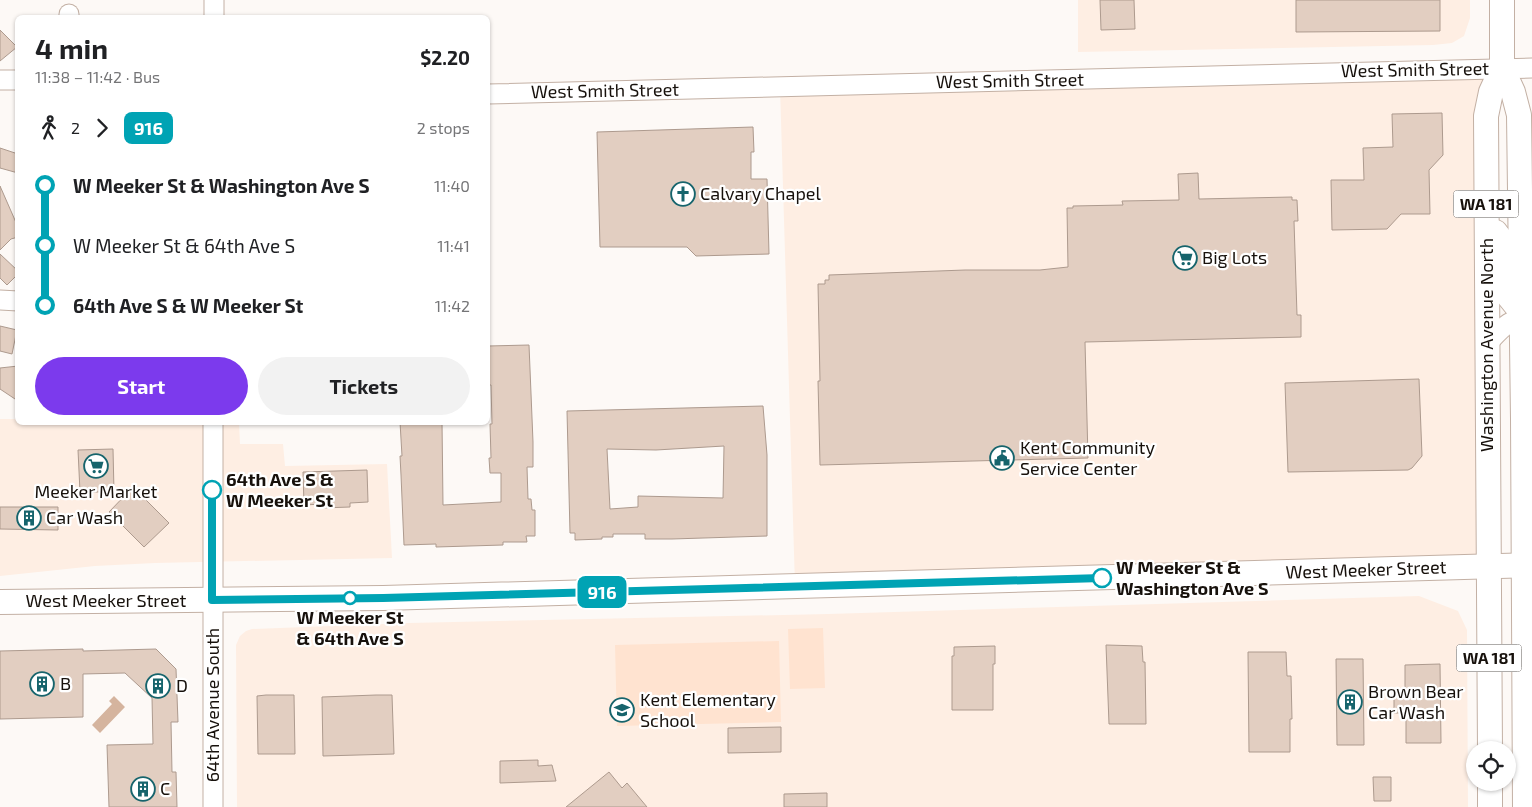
<!DOCTYPE html>
<meta charset="utf-8">
<style>
:root{--surface:#fff;--page:#f2f2f2;--text:#202124;--muted:#757577;--accent:#7c3aed}
body{margin:0;font-family:"Exo 2",sans-serif;background:var(--page);color:var(--text);height:100vh;display:flex;flex-direction:column;font-size:19px;white-space:nowrap}
*{box-sizing:border-box;margin:0}
p{font-size:16px;color:var(--muted)}
.icon{flex:none;width:28px;height:28px;fill:none;stroke:currentColor;stroke-width:2;stroke-linecap:round;stroke-linejoin:round}
.map{position:relative;flex:1;overflow:hidden}
.details{position:absolute;left:15px;top:15px;width:475px;height:410px;display:flex;flex-direction:column;background:var(--surface);border-radius:8px;box-shadow:0 1px 4px #0004}
.details>*{flex:none}
.badge{padding:0 10px;border-radius:8px;font-size:18px;line-height:32px}
.buttons{position:absolute;left:1466px;top:741px;display:grid;gap:10px}
.buttons a{display:grid;place-items:center;width:50px;height:50px;border-radius:50%;background:var(--surface);box-shadow:0 1px 4px #0004;font-size:25px}
.map>.badge{position:absolute;translate:-50% -50%;box-shadow:0 0 0 2px #fff}
.legs{display:flex;align-items:center;gap:8px;height:55px;padding:0 20px;font-size:16px}
.legs p{margin-inline-start:auto}
.head{display:flex;align-items:center;justify-content:space-between;height:85px;padding:0 20px}
h1{font-size:28px;font-weight:700;line-height:38px}
.button{display:flex;gap:10px;margin-top:auto;padding:10px 20px}
.button a{flex:1;height:58px;border-radius:30px;background:var(--accent);color:#fff;font-size:20px;font-weight:700;line-height:58px;text-align:center}
.button a+a{background:var(--page);color:var(--text)}
ul{padding:0 20px;list-style:none}
li{display:flex;align-items:center;gap:18px;height:60px;font-size:19px}
li i{display:grid;place-items:center;width:8px;height:100%;margin:0 6px;background:currentColor}
li i::after{content:'';width:12px;height:12px;margin:-6px;border:4px solid;border-radius:50%;background:var(--surface)}
li p{margin-inline-start:auto}
li:first-child i{background:linear-gradient(#0000 50%,currentColor 0)}
li:last-child i{background:linear-gradient(currentColor 50%,#0000 0)}
.map>svg:first-child{display:block}
.built{fill:#feeee3}
.green{fill:#ffe3d0}
.water{fill:#d5b49e}
.building{fill:#e2cec1;stroke:#ad9a8e;fill-rule:evenodd}
.lines{fill:none;stroke-linecap:round;stroke-linejoin:round}
.minor-casing{stroke:#c3b0a4;stroke-width:21}
.major-casing{stroke:#c3b0a4;stroke-width:26}
.minor{stroke:#fff;stroke-width:19}
.major{stroke:#fff;stroke-width:24}
.line-1-casing{stroke:#fff;stroke-width:11}
.line-1{stroke:#00a3b4;stroke-width:8}
.stop-1-dot{fill:#fff;stroke:#00a3b4;stroke-width:2.5}
.labels{text-anchor:middle;stroke-width:4.5;stroke-linejoin:round;paint-order:stroke}
.shield{fill:#fff;stroke:#5d5855;stroke-width:1}
.shield-label{font-size:16px;font-weight:bold;fill:#17110c}
.street-label{font-size:18px;fill:#17110c;stroke:#fff}
.poi-label{font-size:18px;fill:#17110c;stroke:#fff;text-anchor:start}
.stop-label{font-size:18px;font-weight:bold;fill:#17110c;stroke:#fff;text-anchor:start}
</style>
<div class="map">
<svg width="1532" height="807" viewBox="0 0 1532 807">
<rect width="100%" height="100%" fill="#fdf9f6"/>
<g class="built">
<polygon points="1078,0 1470,0 1470,18 1464,36 1452,43 1433,45 1078,52"/>
<polygon points="1502,68 1491,92 1488,566 795,586 780,87"/>
<polygon points="0,419 17,419 18,422 239,423 240,444 283,444 285,466 387,464 392,558 155,563 95,566 0,576"/>
<polygon points="1419,596 1458,611 1467,630 1468,807 237,807 236,645 240,636 246,631 252,629 409,623 828,614"/>
</g>
<g class="green">
<polygon points="823,628 825,688 790,689 788,629"/>
<polygon points="779,641 781,722 617,726 615,645"/>
</g>
<polygon class="water" points="114,696 125,707 100,733 92,725 112,704 109,701"/>
<g class="building">
<polygon points="1100,0 1134,0 1135,29 1101,30"/>
<polygon points="1296,0 1440,0 1440,31 1296,32"/>
<polygon points="0,30 17,47 0,61"/>
<polygon points="1442,113 1443,155 1429,170 1430,214 1401,214 1387,229 1332,230 1331,180 1364,180 1363,148 1393,147 1392,114"/>
<polygon points="753,127 754,152 751,152 751,179 767,179 769,254 696,256 687,247 600,247 597,132"/>
<polygon points="0,148 18,154 18,173 0,168"/>
<polygon points="1198,173 1199,199 1292,197 1292,200 1297,200 1298,221 1294,221 1297,315 1301,315 1301,337 1085,342 1088,458 820,465 818,381 820,381 818,284 825,284 825,280 829,280 829,275 965,270 1040,270 1068,267 1067,208 1073,208 1073,206 1123,205 1122,201 1179,200 1178,174"/>
<polygon points="0,186 18,227 18,237 11,239 0,250"/>
<polygon points="0,254 18,271 18,274 7,285 0,278"/>
<polygon points="0,326 17,330 12,354 0,351"/>
<polygon points="529,345 533,442 533,467 527,467 528,499 531,499 532,510 535,510 535,536 526,536 527,542 503,542 503,545 436,547 436,544 404,545 401,475 400,456 402,456 400,422 442,422 443,505 501,502 501,473 490,473 489,458 491,458 490,424 492,424 491,385 488,385 488,346"/>
<polygon points="18,366 18,401 0,389 0,368"/>
<polygon points="1419,379 1422,456 1412,468 1408,470 1288,472 1285,383"/>
<path d="M763,406L767,455V536L672,539H645V534H613V537H602V539L575,540V533H570L567,411ZM724,446L723,498L638,496V507L610,509L607,449L656,450Z"/>
<polygon points="113,449 114,492 80,492 78,450"/>
<polygon points="367,470 368,502 350,503 350,507 322,508 322,504 304,505 303,472"/>
<polygon points="133,487 169,523 144,547 109,512"/>
<polygon points="0,507 58,507 58,530 0,529"/>
<polygon points="1106,645 1142,646 1143,662 1145,662 1146,724 1109,724"/>
<polygon points="995,646 995,664 993,664 993,710 952,710 952,656 954,656 954,647"/>
<polygon points="83,649 83,651 156,649 176,669 178,722 171,722 172,772 176,772 177,807 109,807 107,745 153,744 152,698 125,673 83,674 83,717 0,719 0,651"/>
<polygon points="1248,652 1286,652 1287,676 1291,676 1292,719 1290,719 1290,752 1249,752"/>
<polygon points="1336,659 1363,659 1364,745 1337,745"/>
<polygon points="1440,664 1441,743 1406,743 1406,713 1394,713 1394,695 1405,695 1405,665"/>
<polygon points="266,695 294,695 295,754 258,754 257,696"/>
<polygon points="376,695 392,695 394,754 323,756 322,697"/>
<polygon points="781,727 781,752 728,753 728,728"/>
<polygon points="538,760 538,766 552,765 556,781 500,783 500,761"/>
<polygon points="609,772 622,788 627,783 647,807 566,807"/>
<polygon points="1373,777 1391,777 1391,801 1374,801"/>
<polygon points="827,793 827,807 784,807 784,794"/>
</g>
<g class="lines">
<g class="minor-casing">
<g id="minor">
<polyline points="69,14 69,18"/>
<polyline points="214,18 214,0"/>
<polyline points="0,80 18,80"/>
<polyline points="488,94 1532,68"/>
<polyline points="1486,226 1497,230 1503,238 1504,288 1506,297 1522,317"/>
<polyline points="0,300 18,301"/>
<path d="M1488,343C1502,328 1510,317 1532,317"/>
<polyline points="213,422 213,807"/>
</g>
</g>
<g class="major-casing">
<g id="major">
<polyline points="1502,0 1502,68 1513,92 1519,115 1523,418 1525,807"/>
<polyline points="0,602 383,598 1532,565"/>
<polyline points="1490,750 1486,116 1491,92 1502,68"/>
<polyline points="1490,782 1490,807"/>
</g>
</g>
<use href="#minor" class="minor"/>
<use href="#major" class="major"/>
</g>
<g class="lines">
<g class="line-1-casing">
<polyline id="line-1" points="212,490 212,600 383,598 1102,578"/>
</g>
<use href="#line-1" class="line-1"/>
</g>
<defs>
<g id="church-ring" transform="scale(1.25)"><circle r="9.5" fill="#fff" stroke="#16646c" stroke-width="1.5"/><path d="M-1.2-6h2.4v3.5h3.3v2.4h-3.3V6h-2.4V-.1h-3.3v-2.4h3.3Z" fill="#16646c"/></g>
<g id="supermarket-ring" transform="scale(1.25)"><circle r="9.5" fill="#fff" stroke="#16646c" stroke-width="1.5"/><path d="M-6-5.5h2.5l.6 2H6L4.5 2H-2.5L-4.4-4H-6ZM-1.5 3.2a1.3 1.3 0 1 0 .1 0ZM3 3.2a1.3 1.3 0 1 0 .1 0Z" fill="#16646c"/></g>
<g id="civic-ring" transform="scale(1.25)"><circle r="9.5" fill="#fff" stroke="#16646c" stroke-width="1.5"/><path d="M-.6-6.5H3V-4.5H.6V-3L4-1V1h2V6H-6V1h2V-1L-.6-3ZM-1.2 2.5V6h2.4V2.5Z" fill="#16646c"/></g>
<g id="building-ring" transform="scale(1.25)"><circle r="9.5" fill="#fff" stroke="#16646c" stroke-width="1.5"/><path d="M-4-6H4V6H1V3H-1V6H-4ZM-2.5-4.3h1.7v1.8h-1.7ZM.8-4.3h1.7v1.8H.8ZM-2.5-1h1.7V.8h-1.7ZM.8-1h1.7V.8H.8Z" fill="#16646c"/></g>
<g id="school-ring" transform="scale(1.25)"><circle r="9.5" fill="#fff" stroke="#16646c" stroke-width="1.5"/><path d="M0-5L7-2L0 1L-7-2ZM-4 1L0 2.5L4 1V4Q0 6-4 4Z" fill="#16646c"/></g>
</defs>
<g fill-rule="evenodd">
<use href="#church-ring" x="683" y="194"/>
<use href="#supermarket-ring" x="1185" y="258"/>
<use href="#civic-ring" x="1002" y="458"/>
<use href="#supermarket-ring" x="96" y="466"/>
<use href="#building-ring" x="29" y="518"/>
<use href="#building-ring" x="42" y="684"/>
<use href="#building-ring" x="158" y="686"/>
<use href="#building-ring" x="1350" y="702"/>
<use href="#school-ring" x="622" y="710"/>
<use href="#building-ring" x="143" y="789"/>
</g>
<g class="stop-1-dot">
<circle cx="212" cy="490" r="9"/>
<circle cx="1102" cy="578" r="9"/>
<circle cx="350" cy="598" r="6"/>
</g>
<g class="labels">
<g class="shield">
<rect x="1453.5" y="190.5" width="65" height="27" rx="4"/>
<rect x="1456.5" y="644.5" width="65" height="27" rx="4"/>
</g>
<g class="shield-label">
<text x="1486" y="210">WA 181</text>
<text x="1489" y="664">WA 181</text>
</g>
<g class="street-label">
<text transform="translate(1415 70) rotate(-1)" y="6">West Smith Street</text>
<text transform="translate(1010 81) rotate(-1)" y="6">West Smith Street</text>
<text transform="translate(605 91) rotate(-1)" y="6">West Smith Street</text>
<text transform="translate(1487 345) rotate(-90)" y="6">Washington Avenue North</text>
<text transform="translate(1366 570) rotate(-2)" y="6">West Meeker Street</text>
<text x="106" y="607">West Meeker Street</text>
<text transform="translate(213 705) rotate(-90)" y="6">64th Avenue South</text>
</g>
<g class="poi-label">
<text x="700" y="200">Calvary Chapel</text>
<text x="1202" y="264">Big Lots</text>
<text x="1020" y="454">Kent Community<tspan x="1020" dy="21">Service Center</tspan></text>
<text x="96" y="498" text-anchor="middle">Meeker Market</text>
<text x="46" y="524">Car Wash</text>
<text x="60" y="690">B</text>
<text x="176" y="692">D</text>
<text x="1368" y="698">Brown Bear<tspan x="1368" dy="21">Car Wash</tspan></text>
<text x="640" y="706">Kent Elementary<tspan x="640" dy="21">School</tspan></text>
<text x="160" y="795">C</text>
</g>
<g class="stop-label">
<text x="226" y="486">64th Ave S &amp;<tspan x="226" dy="21">W Meeker St</tspan></text>
<text x="1116" y="574">W Meeker St &amp;<tspan x="1116" dy="21">Washington Ave S</tspan></text>
<text x="350" y="624" text-anchor="middle">W Meeker St<tspan x="350" dy="21">&amp; 64th Ave S</tspan></text>
</g>
</g>
</svg>
<div class="buttons">
<a><svg class="icon" aria-label="locate" viewBox="0 0 24 24"><circle cx="12" cy="12" r="6"/><path d="M12 2v4M12 18v4M2 12h4M18 12h4"/></svg></a>
</div>
<b class="badge" style="left:602px;top:592px;background:#00a3b4;color:#fff">916</b>
<section class="details">
<div class="head"><div><h1>4 min</h1><p>11:38 – 11:42 · Bus</p></div><b>$2.20</b></div>
<div class="legs"><svg class="icon" aria-label="walk" viewBox="0 0 24 24"><circle cx="13" cy="4" r="2"/><path d="M13 8l-2 6 4 7M11 14l-3 7M7 12l3-4h3l4 4"/></svg>2<svg class="icon" aria-label="forward" viewBox="0 0 24 24"><path d="M9 5l7 7-7 7"/></svg><b class="badge" style="background:#00a3b4;color:#fff">916</b><p>2 stops</p></div>
<ul>
<li><i style="color:#00a3b4"></i><b>W Meeker St &amp; Washington Ave S</b><p>11:40</p></li>
<li><i style="color:#00a3b4"></i><span>W Meeker St &amp; 64th Ave S</span><p>11:41</p></li>
<li><i style="color:#00a3b4"></i><b>64th Ave S &amp; W Meeker St</b><p>11:42</p></li>
</ul>
<div class="button"><a>Start</a><a>Tickets</a></div>
</section>
</div>
